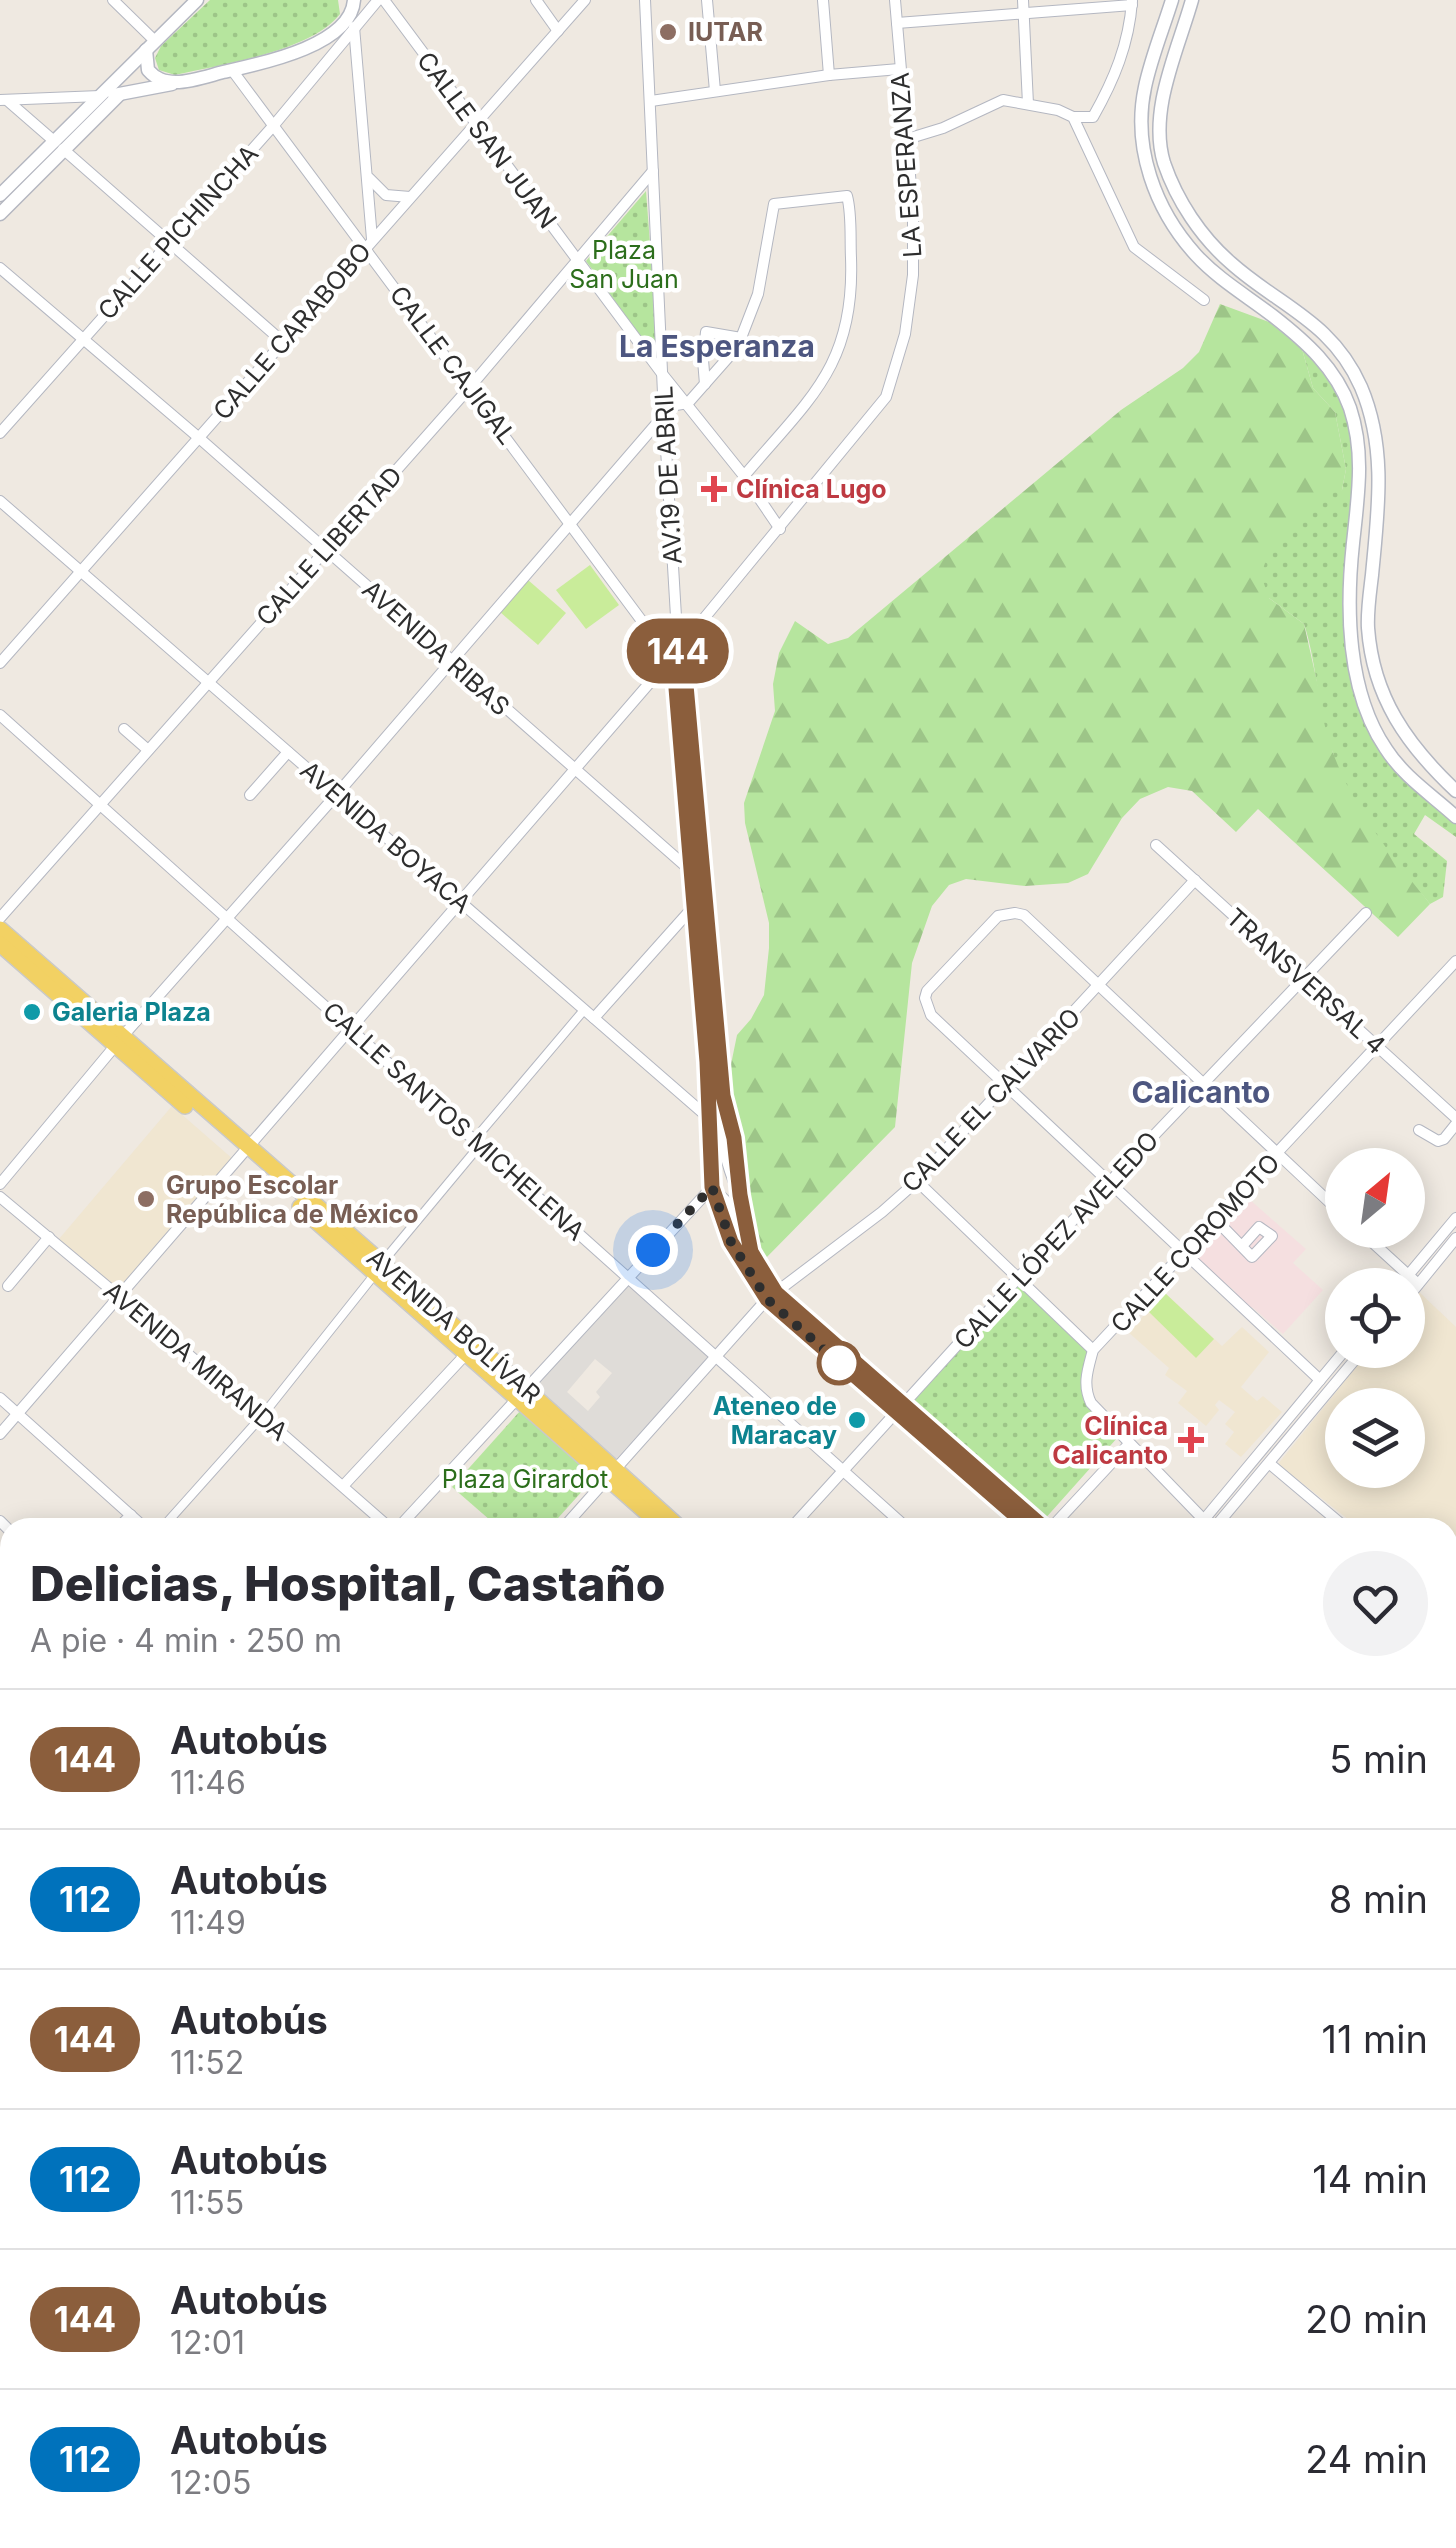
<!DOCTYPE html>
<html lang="es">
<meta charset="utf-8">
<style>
:root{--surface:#fff;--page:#f2f2f3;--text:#2b2b33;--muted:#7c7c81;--line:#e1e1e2}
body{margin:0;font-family:Inter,sans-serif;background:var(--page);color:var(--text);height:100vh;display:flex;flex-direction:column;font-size:38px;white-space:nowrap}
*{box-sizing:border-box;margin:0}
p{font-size:32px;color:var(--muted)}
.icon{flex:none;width:55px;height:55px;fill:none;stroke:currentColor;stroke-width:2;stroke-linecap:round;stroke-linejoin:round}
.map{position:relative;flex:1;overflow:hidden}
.details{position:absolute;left:0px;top:1518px;width:1458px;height:1032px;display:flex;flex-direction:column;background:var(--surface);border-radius:30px 30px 0 0;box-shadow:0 5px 25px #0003}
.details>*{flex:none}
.badge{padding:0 20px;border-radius:32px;font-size:35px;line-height:65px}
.needle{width:65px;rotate:29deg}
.tools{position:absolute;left:1325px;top:1148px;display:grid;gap:20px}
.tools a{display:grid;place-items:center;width:100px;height:100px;border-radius:50%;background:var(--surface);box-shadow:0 5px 25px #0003;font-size:50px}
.you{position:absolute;width:50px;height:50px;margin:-25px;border:8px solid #fff;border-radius:50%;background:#1a73e8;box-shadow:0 0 0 15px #1a73e833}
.map>.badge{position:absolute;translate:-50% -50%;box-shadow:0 0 0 5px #fff}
.round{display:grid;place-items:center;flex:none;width:105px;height:105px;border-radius:52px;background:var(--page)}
.headline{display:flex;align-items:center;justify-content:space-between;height:170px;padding:0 30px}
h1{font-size:48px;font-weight:800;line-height:75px}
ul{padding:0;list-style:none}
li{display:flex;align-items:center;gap:30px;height:140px;padding:0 30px;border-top:2px solid var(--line)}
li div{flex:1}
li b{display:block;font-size:38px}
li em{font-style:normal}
li .badge{min-width:110px;font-weight:700;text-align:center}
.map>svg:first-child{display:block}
.education{fill:#f0e6d1;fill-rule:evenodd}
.medical{fill:#f5dfe0}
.forest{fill:url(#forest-firs)}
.park{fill:url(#park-dots)}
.pitch{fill:#c9ec9a}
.plaza{fill:#dfdcd8;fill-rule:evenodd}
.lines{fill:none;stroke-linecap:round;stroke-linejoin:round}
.pedestrian-casing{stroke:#b4b7c1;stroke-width:10}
.minor-casing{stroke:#b4b7c1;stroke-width:12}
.tertiary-casing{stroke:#b4b7c1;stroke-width:15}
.primary-casing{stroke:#c9c9c9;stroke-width:18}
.pedestrian{stroke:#fff;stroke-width:8}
.minor{stroke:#fff;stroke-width:10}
.tertiary{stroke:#fff;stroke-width:12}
.primary{stroke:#f2d163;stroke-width:15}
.line-casing{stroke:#fff;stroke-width:22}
.line{stroke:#8b5e3c;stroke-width:15}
.walk{stroke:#2e2e2e;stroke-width:10;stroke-dasharray:0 18}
.education-dot{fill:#8d6e63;stroke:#fff;stroke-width:4}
.health-dot{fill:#e0444e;stroke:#fff;stroke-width:4}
.culture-dot{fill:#0f9aa8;stroke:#fff;stroke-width:4}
.stop-dot{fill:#fff;stroke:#8b5e3c;stroke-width:5}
.labels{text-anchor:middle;stroke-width:9;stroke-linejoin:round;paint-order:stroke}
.education-label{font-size:25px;font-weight:bold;fill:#785e54;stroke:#fff;text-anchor:start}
.street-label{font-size:25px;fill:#2e2e2e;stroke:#fff}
.park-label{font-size:25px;fill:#2c6e1b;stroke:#fff}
.health-label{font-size:25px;font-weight:bold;fill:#be3a42;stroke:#fff;text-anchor:start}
.culture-label{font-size:25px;font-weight:bold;fill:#0d838f;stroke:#fff;text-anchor:start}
.quarter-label{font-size:30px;font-weight:bold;fill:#4d5680;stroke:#fff}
</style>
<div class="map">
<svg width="1456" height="2548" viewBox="0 0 1456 2548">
<defs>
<pattern id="forest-firs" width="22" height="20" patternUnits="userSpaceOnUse" patternTransform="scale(2.5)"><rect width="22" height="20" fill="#b6e59e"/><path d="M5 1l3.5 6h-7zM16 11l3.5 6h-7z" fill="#9dc588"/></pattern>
<pattern id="park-dots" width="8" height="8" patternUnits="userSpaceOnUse" patternTransform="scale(2.5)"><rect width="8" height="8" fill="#b6e59e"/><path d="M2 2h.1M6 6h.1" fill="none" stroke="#9dc588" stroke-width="1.8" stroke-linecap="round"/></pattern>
</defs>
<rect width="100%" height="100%" fill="#efe9e1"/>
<g class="education">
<polygon points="172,1106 234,1160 120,1292 59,1239"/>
<path d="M1418,1291L1456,1327V1535L1448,1538V1528L1358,1527L1278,1464L1370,1350H1408V1303ZM1342,1405H1408V1470H1342Z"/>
<polygon points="1165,1293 1222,1346 1242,1327 1269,1352 1241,1387 1257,1401 1263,1396 1282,1412 1241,1457 1225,1444 1234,1432 1225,1424 1235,1412 1219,1400 1215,1405 1219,1410 1206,1426 1178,1403 1187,1391 1165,1375 1169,1368 1128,1332"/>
</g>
<polygon class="medical" points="1249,1199 1306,1249 1293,1263 1323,1290 1283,1334 1252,1307 1250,1309 1232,1295 1235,1291 1225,1283 1221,1286 1207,1273 1210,1269 1197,1257"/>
<polygon class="forest" points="1220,304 1269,322 1302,349 1313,388 1335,412 1346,469 1342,490 1269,598 1304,624 1333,753 1377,834 1430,904 1398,937 1258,809 1236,832 1192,791 1168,787 1140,799 1122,818 1088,874 1068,883 1025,886 966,879 949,885 932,906 912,963 895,1127 759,1265 750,1249 748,1197 727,1084 737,1035 751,1019 764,995 769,948 769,923 745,823 744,803 775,711 773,684 779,653 795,621 828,644 848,638 1121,410 1183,368 1199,352"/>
<g class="park">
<path d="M210,0H338L340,14C312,51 220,65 175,75L159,70L155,58L161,46Z"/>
<polygon points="646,191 659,362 586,261"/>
<path d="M1302,349L1328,374L1360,440L1349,609L1364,702L1385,748L1456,817V837L1425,815L1414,834L1447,861L1443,897L1430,904C1393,858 1354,810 1333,753C1318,713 1317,663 1304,624L1269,598L1261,575L1268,554L1323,494L1342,490L1346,469L1335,412L1313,388Z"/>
<polygon points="1017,1282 1090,1351 1083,1391 1118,1437 1043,1521 908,1403"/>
<polygon points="520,1411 594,1478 550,1527 498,1527 452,1487"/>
</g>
<g class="pitch">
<polygon points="590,565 619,605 586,629 556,590"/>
<polygon points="528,580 566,613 538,645 500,612"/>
<polygon points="1165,1293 1214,1339 1196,1358 1148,1311"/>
</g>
<g class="plaza">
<path d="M629,1283L710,1356L615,1460L534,1387ZM595,1359L612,1373L596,1392L600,1397L588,1411L567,1392Z"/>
<polygon points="1448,2238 1456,2246 1456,2415 1448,2408"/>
</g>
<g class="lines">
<g class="pedestrian-casing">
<g id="pedestrian">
<polyline points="474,1140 584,1010"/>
<polyline points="381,1264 480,1145"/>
<polyline points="162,1528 262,1416 375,1274"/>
<polyline points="1448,2421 1456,2428"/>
</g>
</g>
<g class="minor-casing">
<g id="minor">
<polyline points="113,0 155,41"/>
<polyline points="384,0 663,375 744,476 780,529"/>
<polyline points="536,0 558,31"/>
<polyline points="645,0 664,415 678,650 674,664 682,783 707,1062 712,1187 720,1215 743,1264 767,1299 1030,1528"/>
<polyline points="707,0 715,91"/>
<polyline points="823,0 829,75"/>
<polyline points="1023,0 1028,104"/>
<polyline points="897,23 1132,5"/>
<polyline points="354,27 372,239"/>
<polyline points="232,70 659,644 678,650"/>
<polyline points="0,100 100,96"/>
<polyline points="8,101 54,141"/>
<polyline points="651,101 829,75 899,69"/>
<path d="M1073,117H1093C1114,80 1129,44 1132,1"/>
<polyline points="907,139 943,128 1003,100 1058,110 1073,117 1134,247 1204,300"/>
<polyline points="63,149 283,342"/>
<polyline points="369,178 386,195 410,197"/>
<polyline points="0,268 198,437 691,871"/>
<polyline points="705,384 703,360 706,332 741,338"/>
<polyline points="0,433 274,125 378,0"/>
<path d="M0,501L711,1120C726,1144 726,1171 740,1195"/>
<polyline points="679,651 684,663 723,1095 734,1138 740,1195 751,1252 776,1293 1044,1528"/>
<polyline points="0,663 585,0"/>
<polyline points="0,715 907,1528"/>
<polyline points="124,729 148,750"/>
<polyline points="250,795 288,752"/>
<polyline points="1156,845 1456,1118"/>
<polyline points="0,918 470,387 653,171"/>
<polyline points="594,1018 694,906"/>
<path d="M122,1037L337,794L664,415L676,405L688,403L733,352L741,338L758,294L774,204L847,196C852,214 850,238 851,258C855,366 809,399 744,476"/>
<polyline points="1419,1130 1438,1141 1444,1139 1456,1124"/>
<polyline points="917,1181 1093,1350"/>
<polyline points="0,1184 115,1046"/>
<polyline points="0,1197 262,1416 390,1528"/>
<polyline points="1215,1219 1252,1257 1272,1236 1259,1227 1242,1246"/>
<polyline points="1359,1230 1418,1284"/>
<polyline points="1400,1285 1456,1218"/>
<polyline points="8,1286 49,1237"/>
<polyline points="1408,1297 1456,1238"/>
<polyline points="1320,1380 931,1015 925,998 927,991 998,916 1015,913 1024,915 1342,1214"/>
<polyline points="0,1398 145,1528"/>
<polyline points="0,1434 678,650 886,397 905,334 913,275 913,210 895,0"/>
<polyline points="1270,1464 1346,1528"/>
<polyline points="343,1486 467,1353"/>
<polyline points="0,1521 10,1531"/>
<polyline points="1215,1527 1363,1350"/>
<polyline points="118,1528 131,1515"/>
<polyline points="398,1528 712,1187 728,1203 743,1239"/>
<polyline points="563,1528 767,1299 882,1212 917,1181 1195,880"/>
<polyline points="791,1528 1018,1278 1366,913"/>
<polyline points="1051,1528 1129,1444"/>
<polyline points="1197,1528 1345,1350"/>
<path d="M1221,1528L1204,1520L1091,1403C1082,1384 1088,1369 1093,1350L1456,961"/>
<polyline points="0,1652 10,1641"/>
<polyline points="1448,1658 1456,1654"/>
<polyline points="1448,1695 1456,1691"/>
<polyline points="0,1751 10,1761"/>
<polyline points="0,1912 10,1922"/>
<polyline points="0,2102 10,2114"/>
<polyline points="0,2171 10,2159"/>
<polyline points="0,2314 10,2325"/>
<polyline points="0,2398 10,2408"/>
<polyline points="1448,2534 1456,2541"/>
<polyline points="415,2540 423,2548"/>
<polyline points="611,2540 622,2548"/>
<polyline points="649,2540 651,2548"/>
<polyline points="871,2540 878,2548"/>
<polyline points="966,2540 974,2548"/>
<polyline points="1089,2540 1099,2548"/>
<polyline points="1103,2540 1113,2548"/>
<polyline points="11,2548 19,2540"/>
<polyline points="240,2548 248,2540"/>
<polyline points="376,2548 382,2540"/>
<polyline points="674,2548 691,2540"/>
<polyline points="831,2548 836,2540"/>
<polyline points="1441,2548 1443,2540"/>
</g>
</g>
<g class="tertiary-casing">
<g id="tertiary">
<path d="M1172,0C1163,29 1151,58 1145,87C1132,147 1155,210 1196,255C1218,279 1247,296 1273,316C1305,341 1336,368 1350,408C1365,453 1358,496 1353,543C1346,608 1347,692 1386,749C1404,777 1432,795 1456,817"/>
<path d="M1192,0C1178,50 1148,111 1164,163C1177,201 1201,237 1231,263C1279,306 1332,321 1361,387C1387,448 1378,511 1372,575C1370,592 1367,611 1368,628C1373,697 1407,745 1456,791"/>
<path d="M146,50L148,70C156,79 164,82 176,82C191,82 208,76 223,72C259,64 351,46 354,0"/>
<polyline points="114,95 172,84"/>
<polyline points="0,195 197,0"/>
<polyline points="0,214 119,95"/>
<polyline points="0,1962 10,1973"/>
<polyline points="0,1994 10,2005"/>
<polyline points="1448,2514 1456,2511"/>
<polyline points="1448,2529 1456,2527"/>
<polyline points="558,2540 568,2548"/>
<polyline points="591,2540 601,2548"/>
<polyline points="1409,2540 1416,2548"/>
<polyline points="1265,2548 1273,2540"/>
<polyline points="1292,2548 1313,2540"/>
</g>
</g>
<g class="primary-casing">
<g id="primary">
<polyline points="0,929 525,1388 680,1528"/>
<polyline points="0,944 185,1106"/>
<polyline points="300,1207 664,1528"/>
<polyline points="1448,2207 1456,2214"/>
<polyline points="1448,2228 1456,2235"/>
</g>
</g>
<use href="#pedestrian" class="pedestrian"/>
<use href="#minor" class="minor"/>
<use href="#tertiary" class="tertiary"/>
<use href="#primary" class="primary"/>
</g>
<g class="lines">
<g class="line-casing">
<polyline id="line" points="1030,1528 767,1299 731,1242 712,1187 707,1062 674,664 678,650 684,663 723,1096 734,1138 740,1195 751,1252 776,1293 1044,1528"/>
</g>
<use href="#line" class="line"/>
<polyline class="walk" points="653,1250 712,1187 731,1242 767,1299 839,1363"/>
</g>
<g class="education-dot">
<circle cx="668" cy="32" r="10"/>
<circle cx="146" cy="1199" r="10"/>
</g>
<g class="health-dot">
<path d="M709 474h10v10h10v10h-10v10h-10v-10h-10v-10h10z"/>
<path d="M1186 1425h10v10h10v10h-10v10h-10v-10h-10v-10h10z"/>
</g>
<g class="culture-dot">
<circle cx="32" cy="1012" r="10"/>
<circle cx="857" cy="1420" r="10"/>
</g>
<circle class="stop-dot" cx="839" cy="1363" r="20"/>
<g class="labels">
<g class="education-label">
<text x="688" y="41">IUTAR</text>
<text x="166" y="1194">Grupo Escolar<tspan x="166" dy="29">República de México</tspan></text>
</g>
<g class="street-label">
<text transform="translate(487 140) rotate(53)" y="9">CALLE SAN JUAN</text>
<text transform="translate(906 165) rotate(-94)" y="9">LA ESPERANZA</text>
<text transform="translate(178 232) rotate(-48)" y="9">CALLE PICHINCHA</text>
<text transform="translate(292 331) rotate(-49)" y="9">CALLE CARABOBO</text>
<text transform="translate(453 365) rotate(53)" y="9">CALLE CAJIGAL</text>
<text transform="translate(668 475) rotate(-93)" y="9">AV.19 DE ABRIL</text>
<text transform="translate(329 546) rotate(-48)" y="9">CALLE LIBERTAD</text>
<text transform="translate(436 648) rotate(42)" y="9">AVENIDA RIBAS</text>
<text transform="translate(386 837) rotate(41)" y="9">AVENIDA BOYACA</text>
<text transform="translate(1306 981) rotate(42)" y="9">TRANSVERSAL 4</text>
<text transform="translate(991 1100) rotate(-46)" y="9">CALLE EL CALVARIO</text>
<text transform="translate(454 1121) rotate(42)" y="9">CALLE SANTOS MICHELENA</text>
<text transform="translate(1056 1240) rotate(-47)" y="9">CALLE LÓPEZ AVELEDO</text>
<text transform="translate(1195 1243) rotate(-47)" y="9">CALLE COROMOTO</text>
<text transform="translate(454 1326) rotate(41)" y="9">AVENIDA BOLÍVAR</text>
<text transform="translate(196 1361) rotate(40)" y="9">AVENIDA MIRANDA</text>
</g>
<g class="park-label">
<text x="624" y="259">Plaza<tspan x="624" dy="29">San Juan</tspan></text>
<text x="525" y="1488">Plaza Girardot</text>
</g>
<g class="health-label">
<text x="736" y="498">Clínica Lugo</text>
<text x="1168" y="1435" text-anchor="end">Clínica<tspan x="1168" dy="29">Calicanto</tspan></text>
</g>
<g class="culture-label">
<text x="52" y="1021">Galeria Plaza</text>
<text x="837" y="1415" text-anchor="end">Ateneo de<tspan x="837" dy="29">Maracay</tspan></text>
</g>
<g class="quarter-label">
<text x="717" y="357">La Esperanza</text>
<text x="1201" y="1103">Calicanto</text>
</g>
</g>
</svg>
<div class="tools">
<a><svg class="needle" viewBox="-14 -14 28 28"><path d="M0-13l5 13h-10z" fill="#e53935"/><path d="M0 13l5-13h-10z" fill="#7c7c81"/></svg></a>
<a><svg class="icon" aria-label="locate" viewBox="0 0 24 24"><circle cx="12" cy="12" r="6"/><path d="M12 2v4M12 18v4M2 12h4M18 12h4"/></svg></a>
<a><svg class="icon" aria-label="layers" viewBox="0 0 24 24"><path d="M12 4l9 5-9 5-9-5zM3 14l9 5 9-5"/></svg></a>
</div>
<div class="you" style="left:653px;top:1250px"></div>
<b class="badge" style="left:678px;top:651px;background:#8b5e3c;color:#fff">144</b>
<section class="details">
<div class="headline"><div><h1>Delicias, Hospital, Castaño</h1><p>A pie · 4 min · 250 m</p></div><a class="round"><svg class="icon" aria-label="heart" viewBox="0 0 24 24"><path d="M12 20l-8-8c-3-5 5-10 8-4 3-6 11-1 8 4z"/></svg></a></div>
<ul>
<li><span class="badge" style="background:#8b5e3c;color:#fff">144</span><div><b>Autobús</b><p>11:46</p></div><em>5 min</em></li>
<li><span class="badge" style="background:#0072bc;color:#fff">112</span><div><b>Autobús</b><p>11:49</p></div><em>8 min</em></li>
<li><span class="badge" style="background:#8b5e3c;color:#fff">144</span><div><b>Autobús</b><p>11:52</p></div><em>11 min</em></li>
<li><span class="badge" style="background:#0072bc;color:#fff">112</span><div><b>Autobús</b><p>11:55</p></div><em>14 min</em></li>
<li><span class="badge" style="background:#8b5e3c;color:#fff">144</span><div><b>Autobús</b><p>12:01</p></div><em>20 min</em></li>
<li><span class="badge" style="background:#0072bc;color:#fff">112</span><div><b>Autobús</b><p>12:05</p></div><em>24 min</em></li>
</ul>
</section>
</div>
